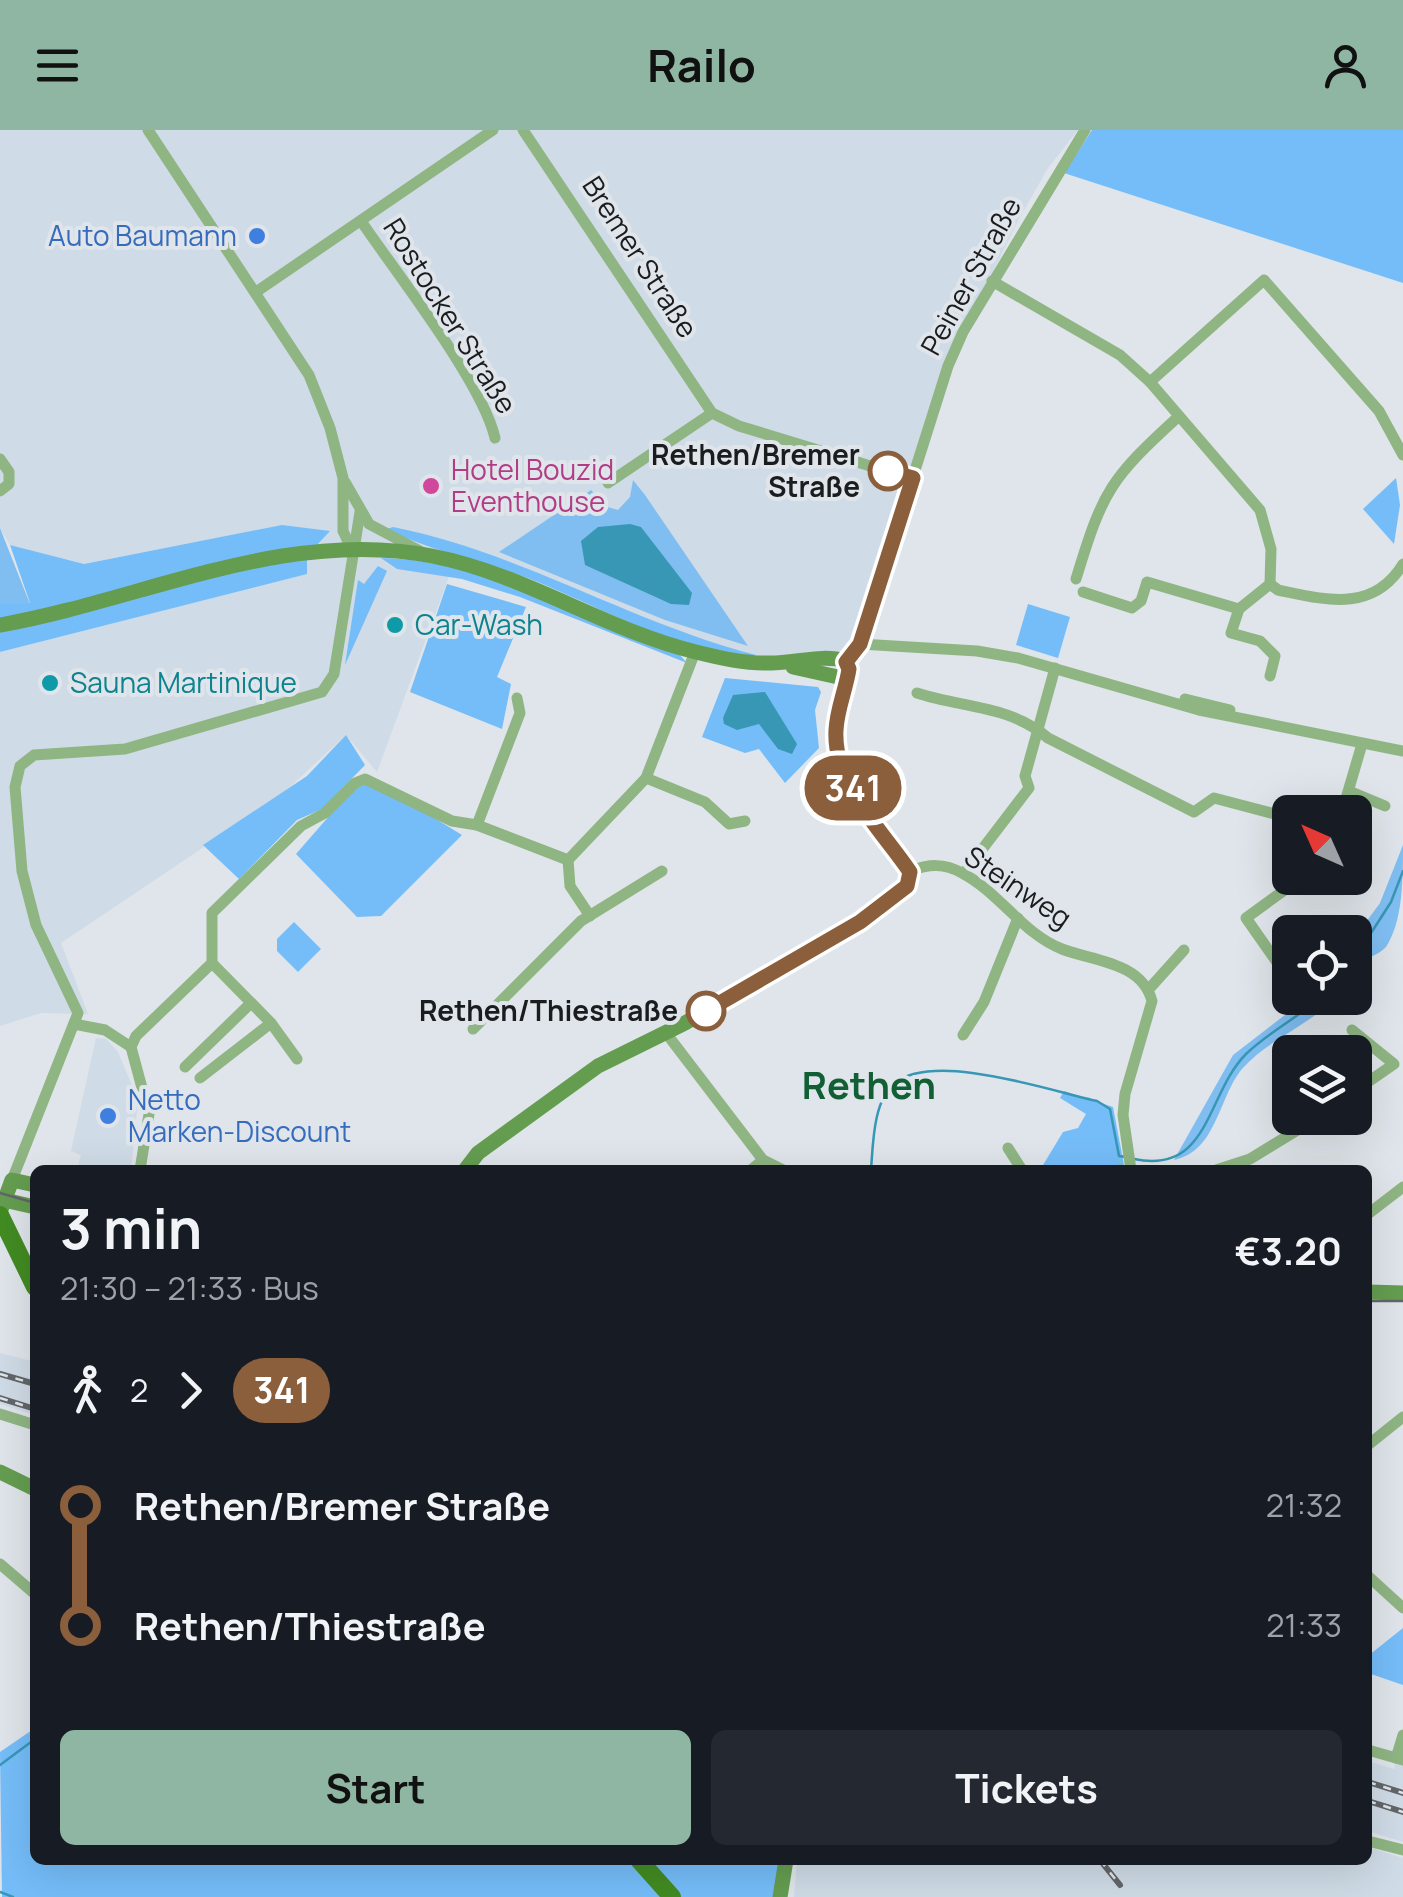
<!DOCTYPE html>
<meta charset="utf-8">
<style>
:root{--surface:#171b24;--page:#242831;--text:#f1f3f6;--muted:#9ea1a6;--accent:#8fb6a3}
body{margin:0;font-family:Manrope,sans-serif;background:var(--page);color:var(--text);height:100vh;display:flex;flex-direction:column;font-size:38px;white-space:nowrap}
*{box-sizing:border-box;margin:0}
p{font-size:32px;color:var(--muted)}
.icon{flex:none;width:55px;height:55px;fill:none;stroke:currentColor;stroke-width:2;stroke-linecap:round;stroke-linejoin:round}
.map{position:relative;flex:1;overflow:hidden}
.panel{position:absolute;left:30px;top:1035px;width:1342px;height:700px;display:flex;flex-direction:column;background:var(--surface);border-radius:15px;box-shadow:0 10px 40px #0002}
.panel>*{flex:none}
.badge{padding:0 20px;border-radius:32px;font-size:35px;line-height:65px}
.needle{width:65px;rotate:315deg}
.controls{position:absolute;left:1272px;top:665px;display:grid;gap:20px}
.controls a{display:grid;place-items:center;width:100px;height:100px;border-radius:15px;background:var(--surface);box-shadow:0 10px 40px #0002;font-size:50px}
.map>.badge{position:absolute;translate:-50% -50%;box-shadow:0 0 0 5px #fff}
.legs{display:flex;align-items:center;gap:15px;height:110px;padding:0 30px;font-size:32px}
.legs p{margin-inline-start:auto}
.head{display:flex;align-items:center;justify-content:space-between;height:170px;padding:0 30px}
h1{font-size:55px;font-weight:700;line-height:75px}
.button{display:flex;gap:20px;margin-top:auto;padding:20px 30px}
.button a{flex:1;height:115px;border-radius:15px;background:var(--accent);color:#111;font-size:40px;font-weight:700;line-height:115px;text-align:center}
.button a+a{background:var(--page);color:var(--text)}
ul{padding:0 30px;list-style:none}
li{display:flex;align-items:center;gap:35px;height:120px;font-size:38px}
li i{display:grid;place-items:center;width:15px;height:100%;margin:0 12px;background:currentColor}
li i::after{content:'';width:25px;height:25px;margin:-12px;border:8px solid;border-radius:50%;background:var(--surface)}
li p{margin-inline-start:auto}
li:first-child i{background:linear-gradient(#0000 50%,currentColor 0)}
li:last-child i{background:linear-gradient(currentColor 50%,#0000 0)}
header{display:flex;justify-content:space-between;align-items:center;height:130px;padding:0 30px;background:var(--accent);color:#111;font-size:45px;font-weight:700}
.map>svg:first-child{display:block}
.built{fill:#cfdbe6}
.green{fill:#75bdf9}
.forest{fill:#80bef2}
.water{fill:#3797b5}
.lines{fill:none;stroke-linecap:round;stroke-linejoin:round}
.stream{stroke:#3797b5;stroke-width:2.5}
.street{stroke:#8fb583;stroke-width:11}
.secondary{stroke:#649d50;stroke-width:15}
.primary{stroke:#428b22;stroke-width:18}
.tram{stroke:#626669;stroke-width:2.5}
.rail-casing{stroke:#626669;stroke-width:6}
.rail{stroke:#dfe5ea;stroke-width:2.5;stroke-dasharray:8;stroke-linecap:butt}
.line-1-casing{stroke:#fff;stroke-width:22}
.line-1{stroke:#8b5e3c;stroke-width:15}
.shop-dot{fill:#3f7fe0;stroke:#dfe5ea;stroke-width:4}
.stop-1-dot{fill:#fff;stroke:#8b5e3c;stroke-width:5}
.hotel-dot{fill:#d1479c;stroke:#dfe5ea;stroke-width:4}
.culture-dot{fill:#0f9aa8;stroke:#dfe5ea;stroke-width:4}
.labels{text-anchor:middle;stroke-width:8;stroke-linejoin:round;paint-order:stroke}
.shop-label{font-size:28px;fill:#366cbe;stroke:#dfe5ea;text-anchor:end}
.street-label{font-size:28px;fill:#1a1c1e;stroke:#dfe5ea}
.stop-label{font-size:28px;font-weight:bold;fill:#1a1c1e;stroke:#dfe5ea;text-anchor:end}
.hotel-label{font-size:28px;fill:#b23c85;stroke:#dfe5ea;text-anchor:start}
.culture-label{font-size:28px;fill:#0d838f;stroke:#dfe5ea;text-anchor:start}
.district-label{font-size:38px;font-weight:bold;fill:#125f35;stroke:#dfe5ea}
</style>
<header><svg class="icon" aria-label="menu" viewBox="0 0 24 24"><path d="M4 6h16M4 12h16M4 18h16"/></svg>Railo<svg class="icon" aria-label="person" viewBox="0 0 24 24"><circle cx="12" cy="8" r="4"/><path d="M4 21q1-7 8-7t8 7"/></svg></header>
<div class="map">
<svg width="1403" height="1767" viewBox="0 0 1403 1767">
<rect width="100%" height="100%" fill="#dfe5ea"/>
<g class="built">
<polygon points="0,0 1078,0 1048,38 1019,89 963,202 860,514 842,524 762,533 681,516 455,430 377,642 346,605 280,666 61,813 88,884 41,883 0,896 0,522 306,444 307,427 329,402 282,395 84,434 10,415 0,398"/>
<polygon points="96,908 106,909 118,922 138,970 131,1040 77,1040 81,1025 71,1021"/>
<polygon points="0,1223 35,1232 35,1285 0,1274"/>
<polygon points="1403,1612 1403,1712 1368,1701 1368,1631 1394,1639"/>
<polygon points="1368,1717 1403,1728 1403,1767 794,1767 797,1730 1368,1730"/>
</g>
<g class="green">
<polygon points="1092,0 1403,0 1403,153 1064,43"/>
<polygon points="1396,348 1400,375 1394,414 1363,379"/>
<polygon points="282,395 330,401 307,426 307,444 0,522 0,474 30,473 10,415 84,434"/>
<path d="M393,397C520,422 632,493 756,525C700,535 581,467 525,447C479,430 430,421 387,399Z"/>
<path d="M381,428C485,430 585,486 679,524L687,533L520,467L462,449L397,439Z"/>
<polygon points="378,436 387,441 345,535 358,450 364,454"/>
<polygon points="447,454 526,477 497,547 511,554 502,599 410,562"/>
<polygon points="1028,474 1070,487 1058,528 1016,515"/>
<polygon points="725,548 818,557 821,562 815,580 819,618 785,653 759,619 745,623 702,607"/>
<polygon points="346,605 365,635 322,679 297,690 239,749 203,715 307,646"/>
<polygon points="357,654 379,654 462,705 381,786 357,787 296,724"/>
<polygon points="294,792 321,819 298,842 277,821 277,809"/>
<polygon points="1064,961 1113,977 1124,1035 1040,1040 1063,1002 1078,998 1086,984 1060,968"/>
<polygon points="1403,1498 1403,1555 1368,1543 1368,1526"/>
<polygon points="35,1598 35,1730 781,1730 776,1767 2,1767 0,1622"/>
</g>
<g class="forest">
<polygon points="633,350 645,365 748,516 665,490 499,422 591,360 604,376 618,380 630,367"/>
<polygon points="0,398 30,474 0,474"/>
<path d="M1403,715C1403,749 1403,791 1386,817C1374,829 1366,824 1355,842V807L1380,773Z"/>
<path d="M1307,868H1335C1309,896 1268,909 1242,939C1218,968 1217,1021 1174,1030L1233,925Z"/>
</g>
<g class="water">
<polygon points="630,394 641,397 692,463 689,475 671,474 585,435 581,411 598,397"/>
<polygon points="765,562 797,614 792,624 778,619 759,594 737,600 724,594 723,588 733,565"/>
</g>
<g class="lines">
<g class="stream">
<polyline points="1355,828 1391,772 1403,741"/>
<path d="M1134,1029C1210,1045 1206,964 1246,924C1269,902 1297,888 1320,868"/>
<path d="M871,1040C873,1015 873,970 895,953C935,921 1051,961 1097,971L1110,979L1119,1026L1126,1027"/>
<polyline points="0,1635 35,1609"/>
<polyline points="0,1762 13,1767"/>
</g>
<g class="street">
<polyline points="148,0 309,245 330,298 343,348 343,401 352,420"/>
<polyline points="523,0 712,283 739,296 913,349"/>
<path d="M361,91C397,144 482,252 495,308"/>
<polyline points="992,151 1120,225 1150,252 1260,380 1271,419 1270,454 1239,479 1231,503 1260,511 1275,526 1270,546"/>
<polyline points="256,162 493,0"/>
<polyline points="1150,252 1264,150 1379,281 1403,325"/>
<polyline points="0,329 9,342 9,354 0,361"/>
<polyline points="345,352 369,394 420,421"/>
<polyline points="608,353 712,283"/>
<path d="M1076,449C1103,360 1110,349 1179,286"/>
<path d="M1270,454L1278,460C1326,470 1373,483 1403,434"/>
<polyline points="1083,462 1132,478 1141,471 1147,452 1239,479"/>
<polyline points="860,514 977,521 1018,528 1199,580 1403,621"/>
<polyline points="846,531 860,514 948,236 963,202 1085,0"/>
<path d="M917,563C962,578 1010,575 1048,608L1194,682L1214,668L1290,688"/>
<polyline points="1185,569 1230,580"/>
<polyline points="646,648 705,672 729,694 745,691"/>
<polyline points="1349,661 1385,676"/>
<polyline points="1342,682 1362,614"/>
<polyline points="477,695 520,583 517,568"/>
<polyline points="568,730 646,648 695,522"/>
<polyline points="568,730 570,756 590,786"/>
<path d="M910,741C929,734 944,733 962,743C999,762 1023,804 1062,819C1093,831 1142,832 1152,871L1125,964L1123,985L1131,1040"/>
<polyline points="964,743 1029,658 1025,646 1055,538"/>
<polyline points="1345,748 1349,749"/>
<polyline points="212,833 271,893 297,929"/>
<polyline points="1290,851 1246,788 1301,748"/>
<polyline points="1149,859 1184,820"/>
<polyline points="74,894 105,900 131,917"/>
<polyline points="473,899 581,791 662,741"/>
<polyline points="1352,900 1394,934 1355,961"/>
<polyline points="666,903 763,1030 783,1040"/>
<polyline points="963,905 984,872 1018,788"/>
<polyline points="185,937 251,873"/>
<polyline points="200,948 271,893"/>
<polyline points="1008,1018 1022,1040"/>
<polyline points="140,1040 149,984 131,917 136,906 212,833 212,783 301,696 325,683 355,653 365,649 452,691 477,695 568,730"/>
<polyline points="751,1040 763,1030"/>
<polyline points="1119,1040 1121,1040"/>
<polyline points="1216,1040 1250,1029 1317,988"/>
<polyline points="12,1050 78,883 36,795 22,741 15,657 20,636 34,625 125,619 322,562 334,544 360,382"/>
<polyline points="1368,1084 1403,1057"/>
<polyline points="0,1284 35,1295"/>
<polyline points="1368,1315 1403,1287"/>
<polyline points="0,1434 35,1464"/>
<polyline points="1368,1446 1403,1478"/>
<polyline points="1368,1620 1403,1630"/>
<polyline points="1396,1628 1403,1605"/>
<polyline points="1368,1711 1403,1720"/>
</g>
<g class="secondary">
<path d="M0,495C142,470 285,397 432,426C525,444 605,500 696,522C720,528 746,534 771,533C796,533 822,524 846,531L849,539C845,559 837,579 836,600C833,655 882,700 910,741L907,756L860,792L685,893L598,936L478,1023L465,1040"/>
<polyline points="793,537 847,549"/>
<polyline points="0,1069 35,1077"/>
<polyline points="0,1082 12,1050 35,1055"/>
<polyline points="1368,1162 1403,1163"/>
<polyline points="0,1342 35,1359"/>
<polyline points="780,1767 786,1730"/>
</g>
<g class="primary">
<polyline points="0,1085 35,1157"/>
<polyline points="639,1730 672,1767"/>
</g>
<g class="tram">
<polyline points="0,1063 35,1073"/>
<polyline points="1368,1171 1403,1171"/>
</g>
<g class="rail-casing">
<g id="rail">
<polyline points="0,1244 35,1254"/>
<polyline points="0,1268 35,1279"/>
<polyline points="1368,1652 1403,1663"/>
<polyline points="1368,1671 1403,1682"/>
<polyline points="1100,1730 1120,1755"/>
</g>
</g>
<use href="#rail" class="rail"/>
</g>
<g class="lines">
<g class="line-1-casing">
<path id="line-1" d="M706,881L860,792L907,756L910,742C882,700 833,655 836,600C837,579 846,559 849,539L846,532L860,514L913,348L888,341"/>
</g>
<use href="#line-1" class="line-1"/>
</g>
<g class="shop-dot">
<circle cx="257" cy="106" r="10"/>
<circle cx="108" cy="986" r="10"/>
</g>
<g class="stop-1-dot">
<circle cx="888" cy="341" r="18"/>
<circle cx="706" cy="881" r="18"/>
</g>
<circle class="hotel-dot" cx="431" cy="356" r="10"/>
<g class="culture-dot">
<circle cx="395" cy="495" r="10"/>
<circle cx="50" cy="553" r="10"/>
</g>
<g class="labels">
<g class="shop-label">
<text x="237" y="116">Auto Baumann</text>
<text x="128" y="980" text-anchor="start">Netto<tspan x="128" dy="32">Marken-Discount</tspan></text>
</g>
<g class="street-label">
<text transform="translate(640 127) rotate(57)" y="10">Bremer Straße</text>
<text transform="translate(971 146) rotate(-61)" y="10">Peiner Straße</text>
<text transform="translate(450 186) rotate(58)" y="10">Rostocker Straße</text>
<text transform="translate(1018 757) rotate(34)" y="10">Steinweg</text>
</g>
<g class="stop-label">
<text x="860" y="335">Rethen/Bremer<tspan x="860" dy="32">Straße</tspan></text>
<text x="678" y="891">Rethen/Thiestraße</text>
</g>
<g class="hotel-label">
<text x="451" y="350">Hotel Bouzid<tspan x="451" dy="32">Eventhouse</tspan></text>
</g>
<g class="culture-label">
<text x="415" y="505">Car-Wash</text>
<text x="70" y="563">Sauna Martinique</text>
</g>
<g class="district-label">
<text x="869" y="969">Rethen</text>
</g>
</g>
</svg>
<div class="controls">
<a><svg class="needle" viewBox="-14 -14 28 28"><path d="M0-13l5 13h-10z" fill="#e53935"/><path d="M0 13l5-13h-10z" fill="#9ea1a6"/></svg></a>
<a><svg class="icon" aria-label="locate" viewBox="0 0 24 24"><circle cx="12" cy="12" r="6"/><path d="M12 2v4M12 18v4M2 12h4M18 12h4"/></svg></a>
<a><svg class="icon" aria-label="layers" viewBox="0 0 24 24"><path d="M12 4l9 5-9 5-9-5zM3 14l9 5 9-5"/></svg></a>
</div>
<b class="badge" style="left:853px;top:658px;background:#8b5e3c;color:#fff">341</b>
<section class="panel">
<div class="head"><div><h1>3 min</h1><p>21:30 – 21:33 · Bus</p></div><b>€3.20</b></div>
<div class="legs"><svg class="icon" aria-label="walk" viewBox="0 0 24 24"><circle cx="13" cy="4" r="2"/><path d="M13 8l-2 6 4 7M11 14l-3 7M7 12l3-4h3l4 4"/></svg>2<svg class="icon" aria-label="forward" viewBox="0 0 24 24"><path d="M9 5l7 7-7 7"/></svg><b class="badge" style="background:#8b5e3c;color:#fff">341</b></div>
<ul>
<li><i style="color:#8b5e3c"></i><b>Rethen/Bremer Straße</b><p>21:32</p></li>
<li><i style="color:#8b5e3c"></i><b>Rethen/Thiestraße</b><p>21:33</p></li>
</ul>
<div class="button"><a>Start</a><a>Tickets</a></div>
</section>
</div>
